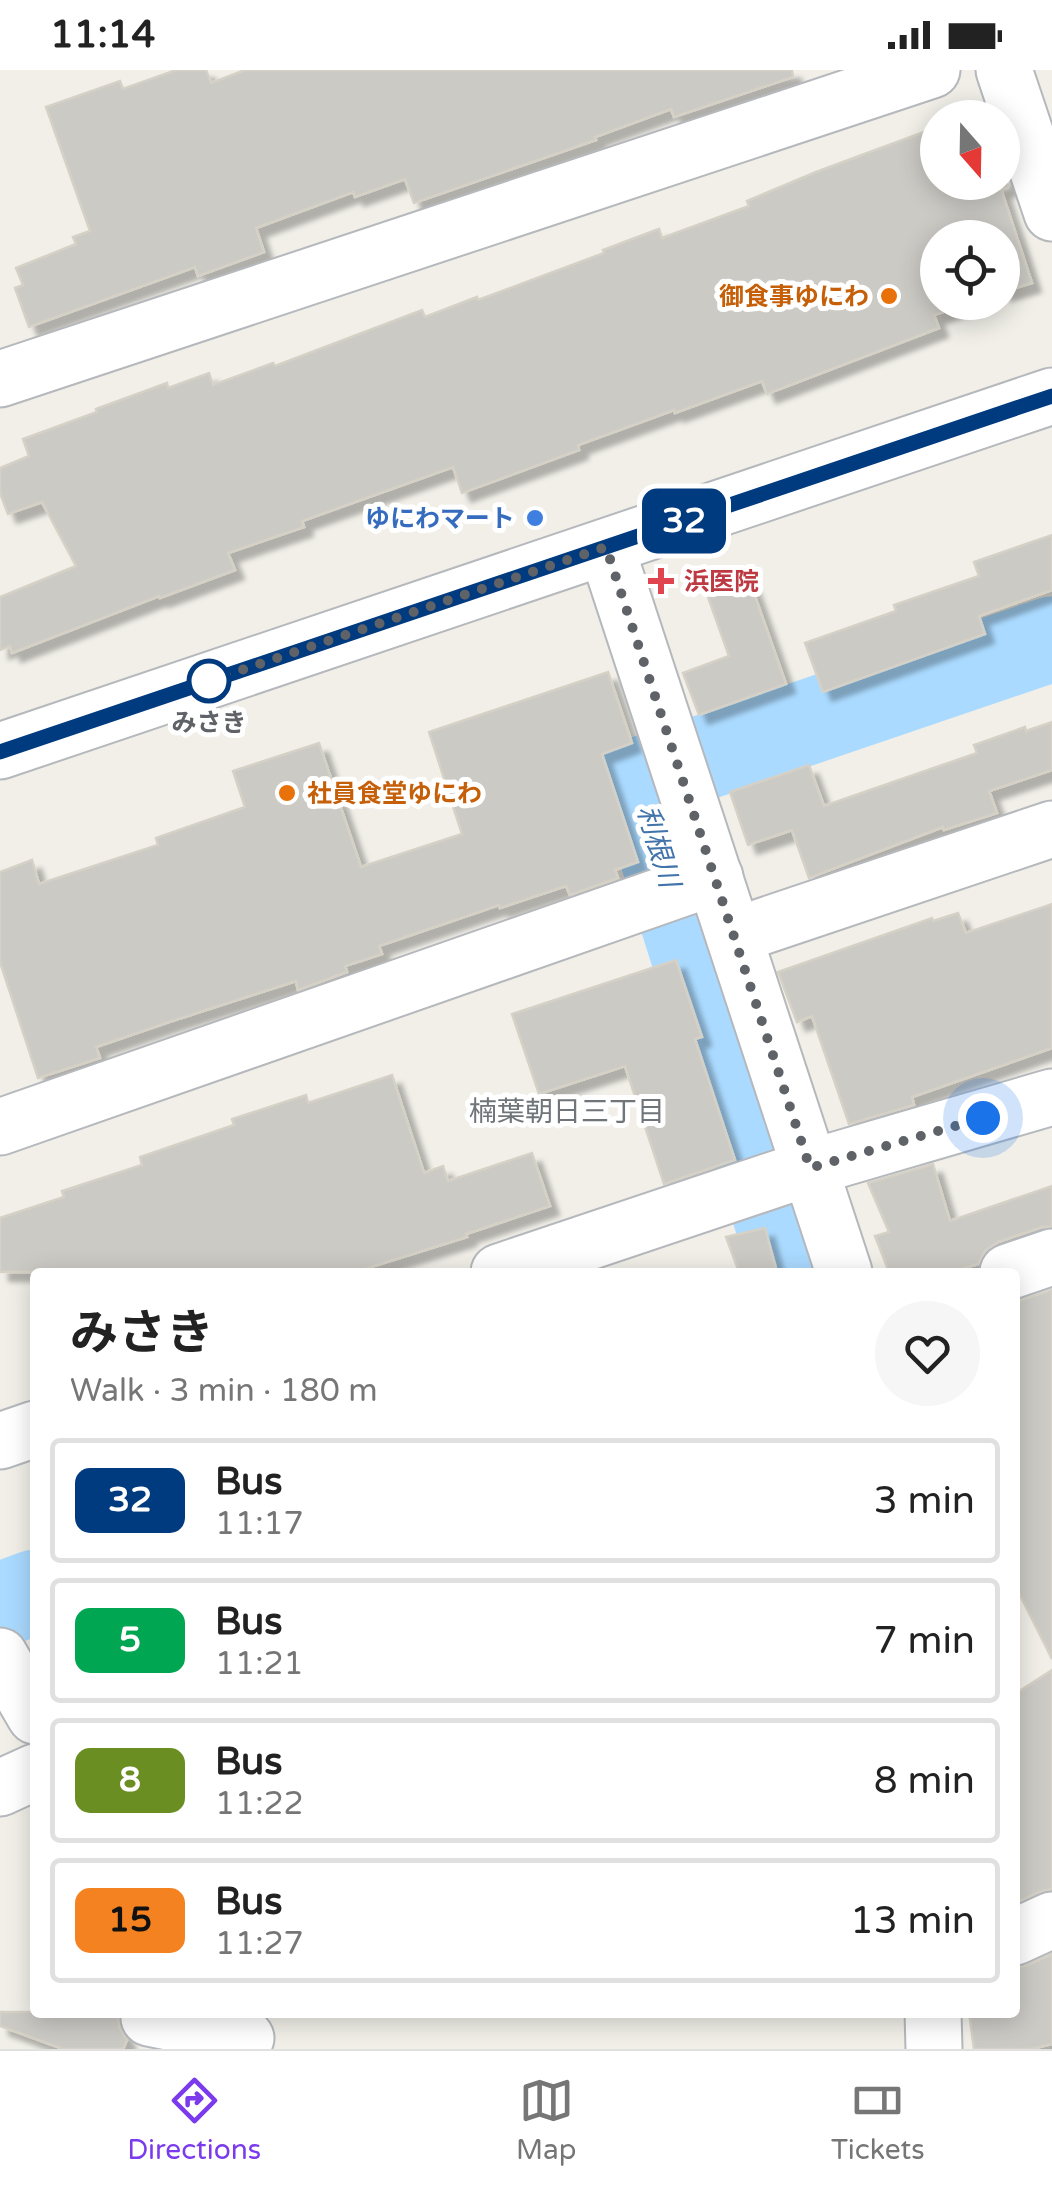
<!DOCTYPE html>
<meta charset="utf-8">
<style>
:root{--surface:#fff;--page:#f6f6f6;--text:#222;--muted:#767676;--line:#e0e0e0;--accent:#7c3aed}
body{margin:0;font-family:"Varela Round","Noto Sans JP",sans-serif;background:var(--page);color:var(--text);height:100vh;display:flex;flex-direction:column;font-size:38px;white-space:nowrap}
*{box-sizing:border-box;margin:0}
p{font-size:32px;color:var(--muted)}
.icon{flex:none;width:55px;height:55px;fill:none;stroke:currentColor;stroke-width:2;stroke-linecap:round;stroke-linejoin:round}
.map{position:relative;flex:1;overflow:hidden}
.side{position:absolute;left:30px;top:1198px;width:990px;height:750px;display:flex;flex-direction:column;background:var(--surface);border-radius:10px;box-shadow:0 5px 25px #0003}
.side>*{flex:none}
.badge{padding:0 20px;border-radius:15px;font-size:35px;line-height:65px}
.needle{width:65px;rotate:160deg}
.controls{position:absolute;left:920px;top:30px;display:grid;gap:20px}
.controls a{display:grid;place-items:center;width:100px;height:100px;border-radius:50%;background:var(--surface);box-shadow:0 5px 25px #0003;font-size:50px}
.you{position:absolute;width:50px;height:50px;margin:-25px;border:8px solid #fff;border-radius:50%;background:#1a73e8;box-shadow:0 0 0 15px #1a73e833}
.map>.badge{position:absolute;translate:-50% -50%;box-shadow:0 0 0 5px #fff}
.round{display:grid;place-items:center;flex:none;width:105px;height:105px;border-radius:52px;background:var(--page)}
.overview{display:flex;align-items:center;justify-content:space-between;height:170px;padding:0 40px}
h1{font-size:48px;font-weight:700;line-height:75px}
ul{padding:0;list-style:none}
li{display:flex;align-items:center;gap:30px;height:125px;margin:0 20px 15px;padding:0 20px;border:5px solid var(--line);border-radius:10px}
li div{flex:1}
li b{display:block;font-size:38px}
li em{font-style:normal}
li .badge{min-width:110px;font-weight:700;text-align:center}
.status{display:flex;justify-content:space-between;align-items:center;height:70px;padding:0 50px;background:var(--surface);direction:ltr}
.status svg{height:28px;fill:currentColor}
.dock{display:flex;justify-content:space-around;align-items:center;height:140px;border-top:2px solid var(--line);background:var(--surface);font-size:28px;color:var(--muted)}
.dock a{display:grid;justify-items:center;gap:5px}
.dock .active{color:var(--accent)}
.map>svg:first-child{display:block}
.lines{fill:none;stroke-linecap:round;stroke-linejoin:round}
.river{stroke:#aadaff;stroke-width:85}
.building{fill:#cccac5;stroke:#d6d1c6;stroke-width:2.5;filter:url(#shadow)}
.minor-casing{stroke:#b5b8bc;stroke-width:59}
.minor{stroke:#fff;stroke-width:55}
.line-casing{stroke:#fff;stroke-width:22}
.line{stroke:#003b80;stroke-width:15}
.walk{stroke:#5f6368;stroke-width:10;stroke-dasharray:0 18}
.food-dot{fill:#e8710a;stroke:#fff;stroke-width:4}
.shop-dot{fill:#3f7fe0;stroke:#fff;stroke-width:4}
.health-dot{fill:#e0444e;stroke:#fff;stroke-width:4}
.stop-dot{fill:#fff;stroke:#003b80;stroke-width:5}
.labels{text-anchor:middle;stroke-width:10;stroke-linejoin:round;paint-order:stroke}
.food-label{font-size:25px;font-weight:bold;fill:#c56008;stroke:#fff;text-anchor:end}
.shop-label{font-size:25px;font-weight:bold;fill:#366cbe;stroke:#fff;text-anchor:end}
.health-label{font-size:25px;font-weight:bold;fill:#be3a42;stroke:#fff;text-anchor:start}
.stop-label{font-size:25px;font-weight:bold;fill:#5f6368;stroke:#fff}
.water-label{font-size:28px;font-style:italic;fill:#4174aa;stroke:#fff}
.neighbourhood-label{font-size:28px;fill:#70757a;stroke:#fff}
</style>
<div class="status"><b>11:14</b><svg viewBox="0 0 49 12"><path d="M0 12V9h3v3zM5 12V6h3v6zM10 12V3h3v9zM15 12V0h3v12zM26 1h20v11H26zM47 4h2v5h-2z"/></svg></div>
<div class="map">
<svg width="1052" height="1979" viewBox="0 0 1052 1979">
<defs>
<filter id="shadow"><feDropShadow dx="9" dy="9" stdDeviation="2.5" flood-color="#0004"/></filter>
</defs>
<rect width="100%" height="100%" fill="#f1efe8"/>
<g class="lines">
<g class="river">
<polyline points="793,1202 638,710 1052,569"/>
<polyline points="0,1535 35,1522"/>
</g>
</g>
<g class="building">
<polygon points="176,0 206,0 211,13 245,0 792,0 793,7 674,47 671,39 595,67 596,70 414,133 405,109 355,127 353,122 256,158 264,182 198,206 195,197 29,257 15,218 23,215 16,198 76,174 73,167 90,161 46,37 120,11 123,19"/>
<polygon points="938,61 938,112 1002,112 1002,101 1008,116 1001,119 1032,213 1002,222 1002,168 938,168 938,232 972,232 934,245 939,258 767,324 762,311 675,343 674,340 578,375 579,380 462,423 453,397 302,451 304,457 228,483 235,500 160,528 159,526 12,583 10,576 0,580 0,527 76,496 42,432 8,444 0,423 0,398 29,386 23,369 97,342 96,339 167,313 168,318 209,303 213,315 273,293 275,296 422,240 425,247 477,227 478,230 604,183 603,180 659,159 662,168 749,136 747,131 816,102 924,62 925,66"/>
<polygon points="1052,465 1052,520 979,546 985,564 823,622 805,573 896,541 894,535 979,506 974,492"/>
<polygon points="750,512 786,614 699,645 683,603 729,586 708,527"/>
<polygon points="608,602 632,673 602,684 638,792 615,800 618,808 570,825 566,816 500,838 499,835 379,876 382,884 345,896 347,902 298,920 296,911 169,952 96,977 100,988 38,1008 0,892 0,802 32,790 39,814 158,775 156,768 245,737 233,701 319,673 361,797 462,764 429,662"/>
<polygon points="1052,652 1052,700 989,721 997,743 944,760 943,757 809,808 792,760 748,775 730,722 809,695 824,736 977,683 974,675 1025,657 1026,661"/>
<polygon points="1052,834 1052,978 912,1027 914,1035 849,1054 812,946 797,952 778,902 932,848 933,851 958,843 966,863"/>
<polygon points="676,890 702,967 695,969 735,1090 664,1114 625,996 539,1024 512,944"/>
<polygon points="392,1005 424,1103 443,1096 448,1111 532,1083 550,1136 466,1164 467,1167 355,1202 0,1202 0,1148 64,1127 62,1121 142,1095 140,1087 234,1055 232,1049 306,1025 308,1033"/>
<polygon points="933,1094 950,1151 1052,1116 1052,1157 1042,1157 998,1172 985,1181 978,1194 951,1202 889,1202 875,1166 889,1162 868,1113"/>
<polygon points="765,1158 777,1202 739,1202 726,1167"/>
<polygon points="1052,1220 1052,1589 1015,1515 1015,1232"/>
<polygon points="1052,1600 1052,1819 1039,1822 1015,1833 1015,1624"/>
<polygon points="1052,1884 1052,1974 1031,1979 974,1979 969,1942 1015,1942 1015,1898 1028,1895"/>
<polygon points="0,1942 118,1942 119,1957 127,1970 123,1979 63,1979 0,1956"/>
</g>
<g class="lines">
<g class="minor-casing">
<g id="minor">
<polyline points="1004,0 1052,143"/>
<polyline points="0,309 932,0"/>
<polyline points="606,477 844,1202"/>
<polyline points="0,681 1052,326"/>
<polyline points="734,866 1052,759"/>
<polyline points="0,1057 715,807"/>
<polyline points="499,1202 809,1098 1052,1027"/>
<polyline points="1008,1202 1052,1187"/>
<polyline points="0,1371 35,1359"/>
<polyline points="0,1586 35,1646"/>
<polyline points="0,1718 35,1702"/>
<polyline points="1015,1867 1052,1850"/>
<polyline points="933,1942 934,1979"/>
<polyline points="149,1948 246,1968"/>
</g>
</g>
<use href="#minor" class="minor"/>
</g>
<g class="lines">
<g class="line-casing">
<polyline id="line" points="0,682 1052,326"/>
</g>
<use href="#line" class="line"/>
<polyline class="walk" points="209,611 606,477 810,1098 983,1048"/>
</g>
<g class="food-dot">
<circle cx="889" cy="226" r="10"/>
<circle cx="287" cy="723" r="10"/>
</g>
<circle class="shop-dot" cx="535" cy="448" r="10"/>
<path class="health-dot" d="M656 496h10v10h10v10h-10v10h-10v-10h-10v-10h10z"/>
<circle class="stop-dot" cx="209" cy="611" r="20"/>
<g class="labels">
<g class="food-label">
<text x="869" y="235">御食事ゆにわ</text>
<text x="307" y="732" text-anchor="start">社員食堂ゆにわ</text>
</g>
<g class="shop-label">
<text x="515" y="457">ゆにわマート</text>
</g>
<g class="health-label">
<text x="684" y="520">浜医院</text>
</g>
<g class="stop-label">
<text x="209" y="661">みさき</text>
</g>
<g class="water-label">
<text transform="translate(659 776) rotate(73)" y="10">利根川</text>
</g>
<g class="neighbourhood-label">
<text x="567" y="1051">楠葉朝日三丁目</text>
</g>
</g>
</svg>
<div class="controls">
<a><svg class="needle" viewBox="-14 -14 28 28"><path d="M0-13l5 13h-10z" fill="#e53935"/><path d="M0 13l5-13h-10z" fill="#767676"/></svg></a>
<a><svg class="icon" aria-label="locate" viewBox="0 0 24 24"><circle cx="12" cy="12" r="6"/><path d="M12 2v4M12 18v4M2 12h4M18 12h4"/></svg></a>
</div>
<div class="you" style="left:983px;top:1048px"></div>
<b class="badge" style="left:684px;top:451px;background:#003b80;color:#fff">32</b>
<section class="side">
<div class="overview"><div><h1>みさき</h1><p>Walk · 3 min · 180 m</p></div><a class="round"><svg class="icon" aria-label="heart" viewBox="0 0 24 24"><path d="M12 20l-8-8c-3-5 5-10 8-4 3-6 11-1 8 4z"/></svg></a></div>
<ul>
<li><span class="badge" style="background:#003b80;color:#fff">32</span><div><b>Bus</b><p>11:17</p></div><em>3 min</em></li>
<li><span class="badge" style="background:#00a651;color:#fff">5</span><div><b>Bus</b><p>11:21</p></div><em>7 min</em></li>
<li><span class="badge" style="background:#6b8e23;color:#fff">8</span><div><b>Bus</b><p>11:22</p></div><em>8 min</em></li>
<li><span class="badge" style="background:#f58220;color:#111">15</span><div><b>Bus</b><p>11:27</p></div><em>13 min</em></li>
</ul>
</section>
</div>
<nav class="dock">
<a class="active"><svg class="icon" aria-label="directions" viewBox="0 0 24 24"><path d="M12 3l9 9-9 9-9-9zM9 14v-3h6M13 9l2 2-2 2"/></svg>Directions</a>
<a><svg class="icon" aria-label="map" viewBox="0 0 24 24"><path d="M3 6l6-2 6 2 6-2v14l-6 2-6-2-6 2zM9 4v14M15 6v14"/></svg>Map</a>
<a><svg class="icon" aria-label="tickets" viewBox="0 0 24 24"><path d="M3 7h18v10H3zM15 7v10"/></svg>Tickets</a>
</nav>
